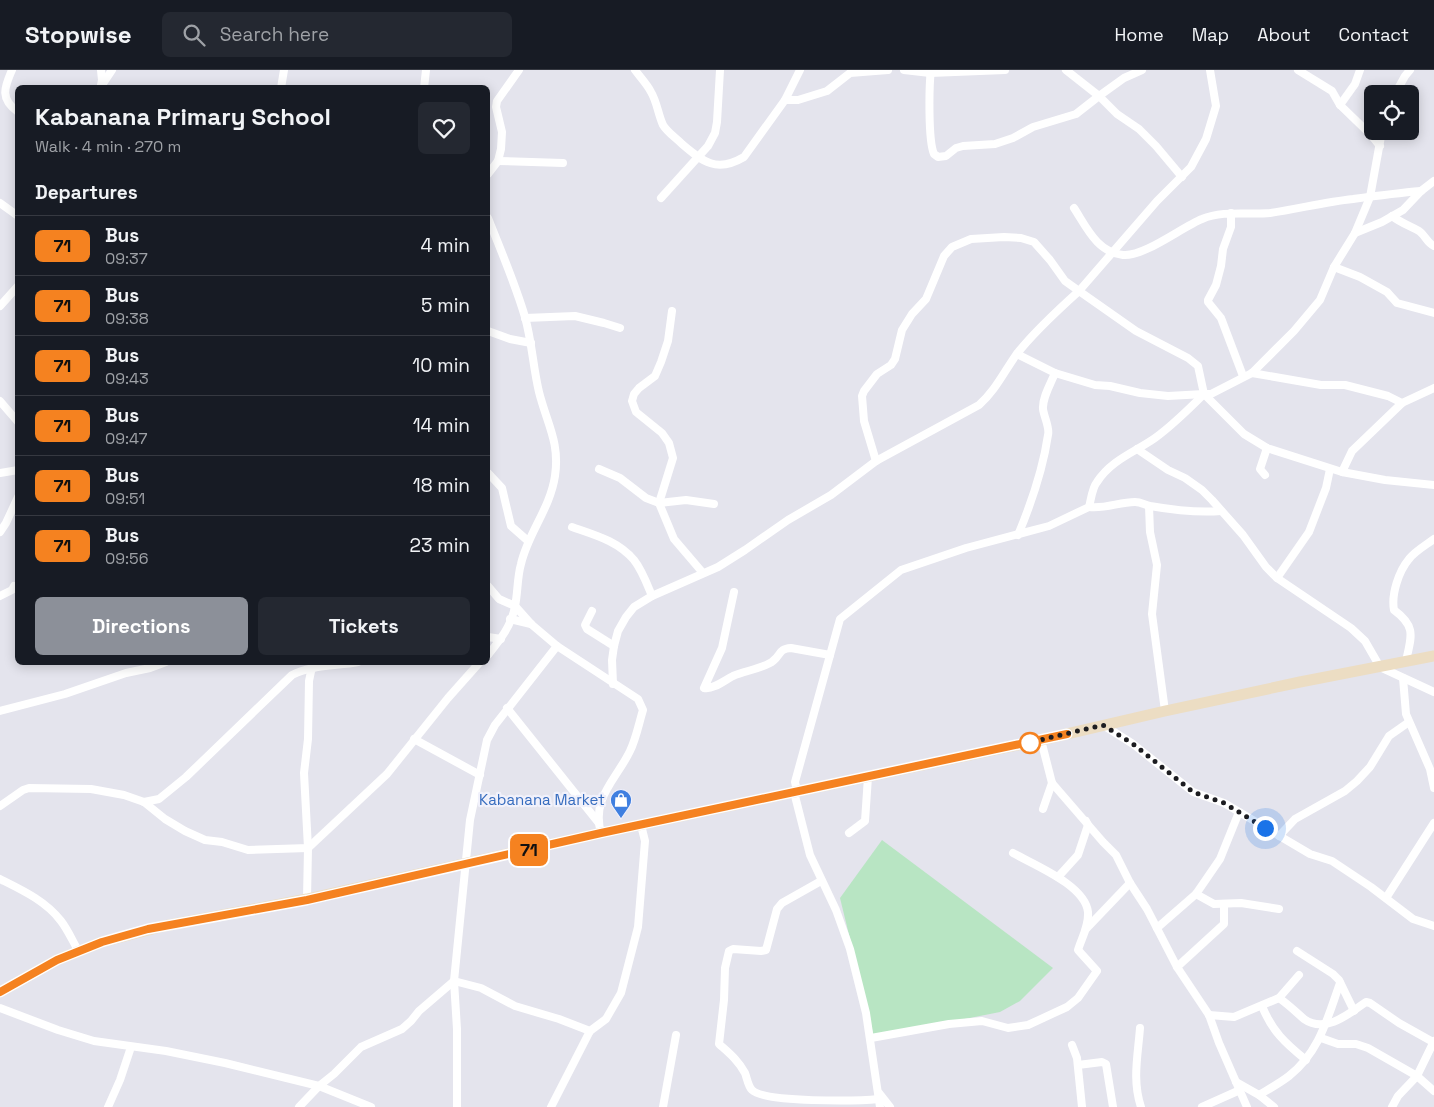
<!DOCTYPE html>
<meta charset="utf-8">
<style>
:root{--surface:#171b24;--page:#242831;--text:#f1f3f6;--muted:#9ea1a6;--line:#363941;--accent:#8c9099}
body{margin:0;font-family:"Space Grotesk",sans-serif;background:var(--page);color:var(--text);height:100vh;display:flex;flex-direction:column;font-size:19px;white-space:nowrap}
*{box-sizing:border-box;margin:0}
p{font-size:16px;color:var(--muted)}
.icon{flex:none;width:28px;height:28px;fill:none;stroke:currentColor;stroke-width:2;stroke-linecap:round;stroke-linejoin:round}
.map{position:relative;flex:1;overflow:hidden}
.side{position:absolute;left:15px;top:15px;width:475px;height:580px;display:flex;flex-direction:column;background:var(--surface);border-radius:8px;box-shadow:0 2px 12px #0003}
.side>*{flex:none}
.badge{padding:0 10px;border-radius:8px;font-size:18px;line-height:32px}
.controls{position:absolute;left:1364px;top:15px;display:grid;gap:10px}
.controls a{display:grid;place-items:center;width:55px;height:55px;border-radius:8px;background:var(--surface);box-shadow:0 2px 12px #0003;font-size:25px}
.you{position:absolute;width:25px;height:25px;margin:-12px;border:4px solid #fff;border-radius:50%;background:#1a73e8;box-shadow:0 0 0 8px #1a73e833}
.map>.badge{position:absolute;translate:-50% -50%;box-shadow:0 0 0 2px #fff}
h2{padding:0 20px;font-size:19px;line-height:45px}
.round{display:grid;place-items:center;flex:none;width:52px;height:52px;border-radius:8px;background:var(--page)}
.overview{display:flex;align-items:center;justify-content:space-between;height:85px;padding:0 20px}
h1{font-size:24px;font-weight:600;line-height:38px}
.button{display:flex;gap:10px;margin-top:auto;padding:10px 20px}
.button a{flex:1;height:58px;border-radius:8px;background:var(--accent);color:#fff;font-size:20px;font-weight:600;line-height:58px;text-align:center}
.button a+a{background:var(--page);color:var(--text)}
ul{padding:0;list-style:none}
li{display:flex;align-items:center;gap:15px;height:60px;padding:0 20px;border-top:1px solid var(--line)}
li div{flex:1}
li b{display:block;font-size:19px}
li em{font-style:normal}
li .badge{min-width:55px;font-weight:700;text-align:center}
header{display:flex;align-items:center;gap:30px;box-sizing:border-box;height:70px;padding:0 25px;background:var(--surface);border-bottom:1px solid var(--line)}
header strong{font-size:24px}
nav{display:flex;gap:28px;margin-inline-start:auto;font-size:18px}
.search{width:350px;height:45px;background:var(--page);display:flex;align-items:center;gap:12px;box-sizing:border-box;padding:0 18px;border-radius:8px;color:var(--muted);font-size:19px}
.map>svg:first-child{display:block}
.green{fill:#b8e5c3}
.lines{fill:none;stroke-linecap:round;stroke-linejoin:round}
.street{stroke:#fff;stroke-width:8}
.secondary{stroke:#ecddc3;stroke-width:11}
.line-casing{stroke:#fff;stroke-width:11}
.line{stroke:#f58220;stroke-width:8}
.walk{stroke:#1c1c20;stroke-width:5;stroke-dasharray:0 9}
.stop-dot{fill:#fff;stroke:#f58220;stroke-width:2.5}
.labels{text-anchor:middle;stroke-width:4.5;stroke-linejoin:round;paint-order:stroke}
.shop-label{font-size:15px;fill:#366cbe;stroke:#f1f1fb;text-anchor:end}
</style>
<header>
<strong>Stopwise</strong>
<div class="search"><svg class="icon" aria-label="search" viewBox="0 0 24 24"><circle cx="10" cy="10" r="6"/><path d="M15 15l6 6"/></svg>Search here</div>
<nav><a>Home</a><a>Map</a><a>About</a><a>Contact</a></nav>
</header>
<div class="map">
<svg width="1434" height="1037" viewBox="0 0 1434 1037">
<rect width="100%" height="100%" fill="#e4e4ed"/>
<polygon class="green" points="882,770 1053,898 1020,931 1000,942 874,967 840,828"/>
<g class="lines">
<g class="street">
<path d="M12,0C4,18 0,29 18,42"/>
<polyline points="101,0 102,10 101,15"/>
<path d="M635,0C640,7 647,14 651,22C657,32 658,44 663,55C667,62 676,68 682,74C703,92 717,103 744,87L785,30H798L827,21L850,3L888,0"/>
<polyline points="904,0 930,3 1005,0"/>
<path d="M931,0C929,15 928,71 934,84L938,87L946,86L956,78L963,76L995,74L1013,68L1033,57L1076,44L1099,26L1124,8L1142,0"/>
<polyline points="1066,0 1099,26 1117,44 1139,59 1156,76 1182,107"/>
<polyline points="1298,0 1332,21 1340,35"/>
<polyline points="1360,0 1355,14 1340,35 1371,65 1380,76"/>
<polyline points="100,18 112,0"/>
<polyline points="281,18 284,0"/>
<polyline points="424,18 426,0"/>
<polyline points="1395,24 1405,6 1410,0"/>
<polyline points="785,30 800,0"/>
<polyline points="498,91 563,93"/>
<polyline points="488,104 498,91 501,79 502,62 496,37 497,31 519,0"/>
<polyline points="661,128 708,76 715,63 717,52 720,0"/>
<polyline points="0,133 18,146"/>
<path d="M1074,138C1087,158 1097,182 1123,185C1144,187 1182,157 1202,149C1223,140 1248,145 1270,143C1298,139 1325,132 1353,129C1375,126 1398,123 1421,121"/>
<polyline points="1231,143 1231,157 1223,179 1221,196 1216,215 1208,230 1208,232 1221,248 1243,306"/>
<path d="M1392,146C1401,153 1410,156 1419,161C1425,165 1427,173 1434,176"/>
<path d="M488,148C501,181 515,213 525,247C532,272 533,297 539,322C547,354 560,372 555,406C550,439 528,463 521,494C517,508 518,522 515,536C512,555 500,570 488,585"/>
<polyline points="1355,163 1370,127 1382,61"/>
<polyline points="1334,197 1360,207 1387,222 1397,233 1434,243"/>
<polyline points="0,236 18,216"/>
<polyline points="672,241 668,271 661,292 655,306 639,318 634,324 632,331 636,342 662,363 669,373 673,388 659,433 674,469 703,503"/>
<polyline points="525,248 575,246 604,253 620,258"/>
<polyline points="488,261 510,269 531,273"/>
<polyline points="1017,284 1055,303 1095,315 1110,316 1140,323 1168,326 1204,324 1244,364 1267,378 1342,402 1385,410 1434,415"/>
<polyline points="1252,303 1321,315 1345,315 1388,326 1402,333"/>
<polyline points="0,331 18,352"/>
<polyline points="1137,379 1168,400 1185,408 1202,420 1212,430 1243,465 1266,497 1277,508 1351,558 1365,571 1380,597 1434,622"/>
<polyline points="876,391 864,351 862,326 864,321 877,304 891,295 895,289 902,260 912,244 926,229 944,186 952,177 971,169 1004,167 1021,168 1034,172 1050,190 1065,211 1079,221 1136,261 1188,288 1198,296 1204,324"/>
<polyline points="599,399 620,408 646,428 659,433 686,430 714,434"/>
<polyline points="1342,402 1352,381 1402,333 1434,318"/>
<polyline points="0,403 18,400"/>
<polyline points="488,403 502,418 511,456 528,471"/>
<polyline points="1265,405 1260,399 1267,378"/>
<polyline points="1149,436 1150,462 1157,495 1152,544 1165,641"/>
<path d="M1089,437C1106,439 1119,432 1135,432C1141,432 1145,435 1150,436C1173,440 1198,443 1221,441"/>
<path d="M572,457C595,465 618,471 634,490C642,500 647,514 652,526"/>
<polyline points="0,462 6,453 18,427"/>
<path d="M1018,465C1031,434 1043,399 1048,365C1050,358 1044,347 1043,339C1042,328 1051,313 1055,303"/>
<polyline points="1277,508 1309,462 1326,418 1330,399"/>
<path d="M488,516L499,529L515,536L531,554L557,576L638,629L643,640C639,653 636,669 630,681C616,710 591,728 601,763"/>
<path d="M734,522L722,578L704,618C713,620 725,610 733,606C744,601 765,598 773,591C782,584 778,579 791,578L830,585"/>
<polyline points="0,526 12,520 14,516"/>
<polyline points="592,541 585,555 587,559 614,576"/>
<polyline points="510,549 531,554"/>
<polyline points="488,567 501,569"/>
<path d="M1406,591C1411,567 1417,557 1394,540C1391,524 1399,501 1409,489C1415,481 1426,475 1434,469"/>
<polyline points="1403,608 1406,644 1430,699 1434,718"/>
<path d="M613,614L612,590L614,576L618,561L626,547L634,537L652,526L718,497L745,480L788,450L831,425L876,391L979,335C995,321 1004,302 1016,285C1032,264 1059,239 1079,221L1157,131L1191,97L1206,69L1216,36L1210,0"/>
<polyline points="507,638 598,752"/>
<polyline points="0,641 65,624 126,603 150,598 166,592"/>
<polyline points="1103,655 1133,674 1193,722 1224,733 1310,784 1332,791 1371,817 1413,849 1434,856"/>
<polyline points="414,669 480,705"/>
<polyline points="1041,670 1052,713 1103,772 1116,785 1130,813 1147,839 1177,897 1209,945 1219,973 1247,1037"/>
<path d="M797,721L795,712L840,549L901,500L966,478L1049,456L1089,437C1091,430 1092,418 1097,412C1111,390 1135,382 1155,368C1173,355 1188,340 1204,324H1211L1252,303L1294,261L1320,230L1334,197L1355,163L1382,152L1403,140L1421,121L1434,111"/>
<polyline points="794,722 810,785 836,840 850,879 866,943 880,1037"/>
<path d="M144,732L159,729L186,707L292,605C311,595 337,596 358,592"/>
<polyline points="0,736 23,720 29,718 91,719 124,725 144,732 165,749 185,761 205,770 222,772 248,780 308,778 304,703 308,669 309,611 313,592"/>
<polyline points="1043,739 1052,713"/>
<polyline points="849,763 865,751 868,707"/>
<polyline points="1279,766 1295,749 1345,721 1357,711 1370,697 1389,666 1409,652"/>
<polyline points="1058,807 1078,785 1088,755 1086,751"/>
<path d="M0,809C22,820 46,831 61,851C68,860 73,872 79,882"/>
<path d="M821,811L782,833L777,839L766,880L761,881L733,879L729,881L725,898L724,930L719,974C729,983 738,990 745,1003C747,1008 748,1016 752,1020C765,1033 859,1031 879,1029"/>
<polyline points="1196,824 1214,834 1241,833 1279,839"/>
<polyline points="1386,828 1434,753"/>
<polyline points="307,829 308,778 387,704 448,628 480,592"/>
<polyline points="1157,858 1196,824 1220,789 1239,742"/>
<polyline points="1086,859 1130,813"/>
<polyline points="1297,881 1333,904 1339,910 1354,941"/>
<polyline points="1177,897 1224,854 1224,835"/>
<path d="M1279,928C1289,935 1296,942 1304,949C1325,964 1349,944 1366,932L1370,933L1399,953L1433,972"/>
<path d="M1262,936C1272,961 1285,973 1306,990"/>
<polyline points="0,938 58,960 94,971 166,981 225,993 319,1016 371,1037"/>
<polyline points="1209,945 1234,947 1279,928 1299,905"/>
<path d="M1140,958C1138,985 1132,1010 1141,1037"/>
<path d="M871,968L949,954L982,951L1008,958L1028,955L1067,937L1078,928L1097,901L1078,880C1082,867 1089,856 1088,842C1085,815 1034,795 1013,783"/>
<polyline points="1321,968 1338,974 1356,974 1368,978 1417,1006 1434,1021"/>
<polyline points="1072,975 1077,988 1082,1037"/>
<polyline points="1078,995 1102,992 1106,994 1113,1037"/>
<polyline points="1236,1012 1259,1025 1274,1037"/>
<polyline points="879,1023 890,1037"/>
<path d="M1259,1025C1269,1019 1280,1013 1289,1006C1320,981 1327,949 1340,913"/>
<polyline points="108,1037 120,1010 131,977"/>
<polyline points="299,1037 319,1016 334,1004 361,977 402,959 411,951 419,941 454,911 481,918 515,936 559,949 590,961"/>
<polyline points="457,1037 457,959 454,911 470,750 487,670 495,655 557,576"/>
<polyline points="551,1037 590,961 606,949 621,923 638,857 645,771 641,755"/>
<polyline points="663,1037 676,965"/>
<polyline points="1202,1037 1240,1020"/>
<polyline points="1392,1037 1398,1026 1417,1006 1434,971"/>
</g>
<polyline class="secondary" points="0,922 57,890 102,872 164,856 307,829 601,763 1041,670 1165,641 1300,612 1434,586"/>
</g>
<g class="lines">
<g class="line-casing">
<polyline id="line" points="0,922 57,890 102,872 148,859 307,830 601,763 1067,664"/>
</g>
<use href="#line" class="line"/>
<polyline class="walk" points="1030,673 1023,674 1103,655 1133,674 1193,722 1224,733 1265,758"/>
</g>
<defs>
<g id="shop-pin" transform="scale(1.125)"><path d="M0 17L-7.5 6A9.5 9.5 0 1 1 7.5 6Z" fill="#3f7fe0" stroke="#f1f1fb"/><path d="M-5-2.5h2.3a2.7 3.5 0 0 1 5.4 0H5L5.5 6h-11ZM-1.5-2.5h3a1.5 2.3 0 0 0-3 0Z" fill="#fff"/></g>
</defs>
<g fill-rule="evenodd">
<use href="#shop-pin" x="621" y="730"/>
</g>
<circle class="stop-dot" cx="1030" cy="673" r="10"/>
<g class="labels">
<g class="shop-label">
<text x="605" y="735">Kabanana Market</text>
</g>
</g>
</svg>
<div class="controls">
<a><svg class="icon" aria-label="locate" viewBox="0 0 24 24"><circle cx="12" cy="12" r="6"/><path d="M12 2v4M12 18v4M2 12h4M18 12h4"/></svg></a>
</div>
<div class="you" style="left:1265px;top:758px"></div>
<b class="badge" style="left:529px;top:780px;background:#f58220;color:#111">71</b>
<section class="side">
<div class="overview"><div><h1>Kabanana Primary School</h1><p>Walk · 4 min · 270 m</p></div><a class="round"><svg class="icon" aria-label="heart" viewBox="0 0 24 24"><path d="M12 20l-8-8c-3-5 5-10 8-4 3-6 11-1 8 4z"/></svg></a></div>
<h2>Departures</h2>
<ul>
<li><span class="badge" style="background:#f58220;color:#111">71</span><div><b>Bus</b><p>09:37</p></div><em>4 min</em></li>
<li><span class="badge" style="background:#f58220;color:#111">71</span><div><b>Bus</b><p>09:38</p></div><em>5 min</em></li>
<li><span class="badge" style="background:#f58220;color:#111">71</span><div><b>Bus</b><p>09:43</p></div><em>10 min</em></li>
<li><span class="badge" style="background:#f58220;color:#111">71</span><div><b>Bus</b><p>09:47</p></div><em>14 min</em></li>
<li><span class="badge" style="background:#f58220;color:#111">71</span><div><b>Bus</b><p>09:51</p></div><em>18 min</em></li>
<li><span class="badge" style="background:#f58220;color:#111">71</span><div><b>Bus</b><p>09:56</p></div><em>23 min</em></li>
</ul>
<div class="button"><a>Directions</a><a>Tickets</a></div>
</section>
</div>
